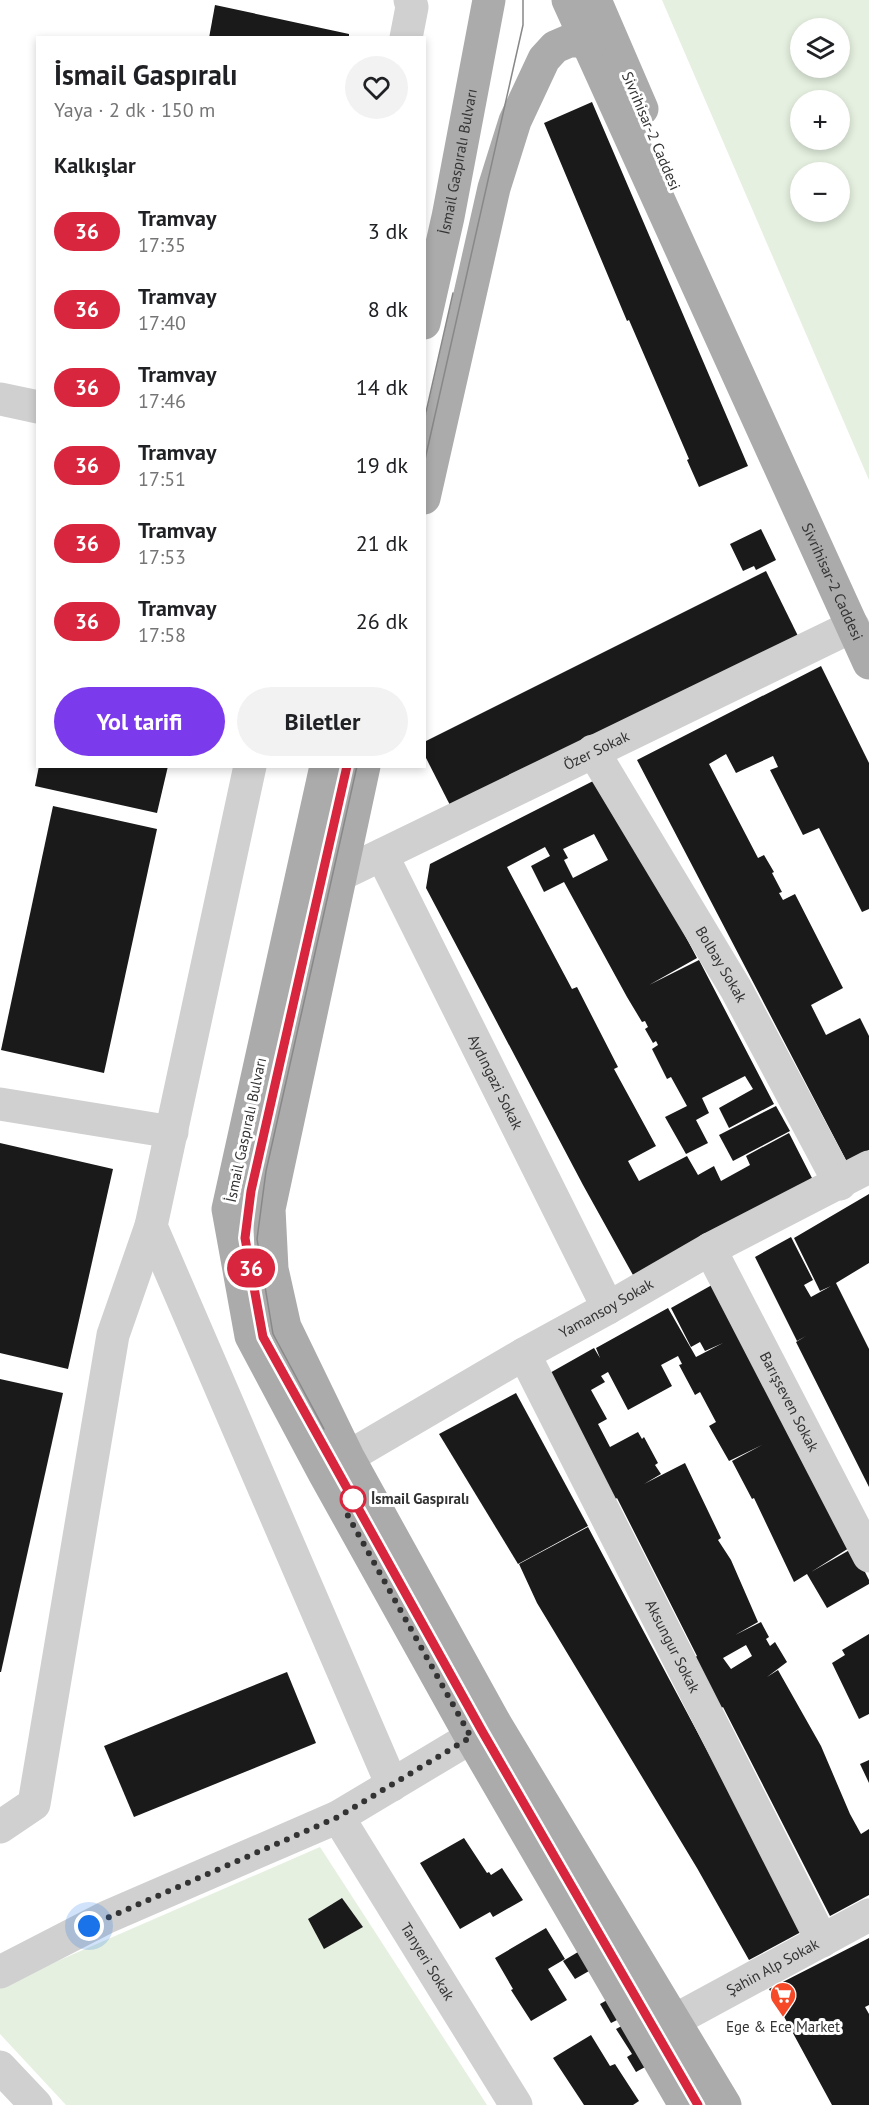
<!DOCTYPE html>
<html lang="tr">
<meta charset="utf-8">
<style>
:root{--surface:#fff;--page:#f2f2f2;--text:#202124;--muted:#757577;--accent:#7c3aed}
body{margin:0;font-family:"PT Sans",sans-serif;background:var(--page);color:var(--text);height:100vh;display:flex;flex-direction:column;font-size:22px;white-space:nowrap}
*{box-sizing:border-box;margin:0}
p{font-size:20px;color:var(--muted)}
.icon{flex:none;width:33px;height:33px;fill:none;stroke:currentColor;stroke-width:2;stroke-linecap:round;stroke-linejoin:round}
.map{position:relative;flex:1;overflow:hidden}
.sheet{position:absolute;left:36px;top:36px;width:390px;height:732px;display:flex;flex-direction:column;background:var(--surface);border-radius:0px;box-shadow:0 3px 9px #0003}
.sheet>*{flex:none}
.badge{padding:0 12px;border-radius:20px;font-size:21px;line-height:39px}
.tools{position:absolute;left:790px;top:18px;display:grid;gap:12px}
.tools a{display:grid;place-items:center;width:60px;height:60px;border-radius:50%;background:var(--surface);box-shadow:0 3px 9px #0003;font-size:30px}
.you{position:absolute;width:30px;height:30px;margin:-15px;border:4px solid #fff;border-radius:50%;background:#1a73e8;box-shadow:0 0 0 9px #1a73e833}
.map>.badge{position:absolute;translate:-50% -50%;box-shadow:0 0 0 3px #fff}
h2{padding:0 18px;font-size:22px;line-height:54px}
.round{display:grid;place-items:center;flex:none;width:63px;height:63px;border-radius:32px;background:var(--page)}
.headline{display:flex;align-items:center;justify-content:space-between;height:102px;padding:0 18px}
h1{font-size:28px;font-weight:700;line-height:45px}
.button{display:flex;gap:12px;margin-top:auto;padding:12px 18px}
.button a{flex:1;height:69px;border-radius:36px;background:var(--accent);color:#fff;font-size:24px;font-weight:700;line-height:69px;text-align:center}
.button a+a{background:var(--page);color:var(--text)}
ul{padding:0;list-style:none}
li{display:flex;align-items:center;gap:18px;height:78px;padding:0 18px}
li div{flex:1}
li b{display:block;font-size:22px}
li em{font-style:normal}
li .badge{min-width:66px;font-weight:700;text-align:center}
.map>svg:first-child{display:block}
.green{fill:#e5f0e0;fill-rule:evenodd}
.building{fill:#1a1a1a;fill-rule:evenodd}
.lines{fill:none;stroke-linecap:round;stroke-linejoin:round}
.minor{stroke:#d0d0d0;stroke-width:33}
.major{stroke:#ababab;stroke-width:33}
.tram{stroke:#888;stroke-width:1.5}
.line-casing{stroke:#fff;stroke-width:14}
.line{stroke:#d7263d;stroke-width:9}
.walk{stroke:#333;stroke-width:6;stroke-dasharray:0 10.8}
.stop-dot{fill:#fff;stroke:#d7263d;stroke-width:3}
.labels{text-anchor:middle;stroke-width:6;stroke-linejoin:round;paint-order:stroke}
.street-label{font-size:15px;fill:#333;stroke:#fff}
.stop-label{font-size:15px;font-weight:bold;fill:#333;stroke:#fff;text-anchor:start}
.poi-label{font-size:15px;fill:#333;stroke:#fff}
</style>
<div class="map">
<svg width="869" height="2105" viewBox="0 0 869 2105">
<rect width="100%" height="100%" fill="#fff"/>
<g class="green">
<path d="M663,0H869V480L662,0ZM801,28H840V68H801ZM801,100H840V140H801ZM801,172H840V212H801Z"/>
<polygon points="320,1847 487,2105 66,2105 0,2034 0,1986"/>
</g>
<g class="building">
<polygon points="215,5 349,34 349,38 209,38"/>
<polygon points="592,102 748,466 699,487 687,460 689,459 629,320 627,321 544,123"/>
<polygon points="761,529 776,560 756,570 754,566 743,571 730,544"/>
<polygon points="766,571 799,638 453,811 424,754 424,742"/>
<polygon points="821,666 869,763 869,909 862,912 819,828 803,835 770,770 778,767 773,756 736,773 726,754 709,764 758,858 764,855 774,872 772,873 782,892 779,893 783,900 795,894 843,988 811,1005 826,1035 860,1018 869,1036 869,1150 847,1162 637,760"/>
<polygon points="39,766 168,766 157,813 35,786"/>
<path d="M601,777L697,958L649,985L699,960L774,1104L729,1128L719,1108L753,1089L745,1076L702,1098L709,1113L696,1120L708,1143L686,1154L665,1117L687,1106L671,1077L667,1079L652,1049L658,1045L656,1041L653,1043L645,1029L648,1027L645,1021L642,1022L627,997L564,882L544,892L531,866L550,856L545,847L507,867L572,989L577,987L618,1067L614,1069L656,1146L628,1161L639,1181L687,1156L698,1175L714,1166L721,1181L750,1165L746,1156L789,1133L813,1180L633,1275L583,1185L426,888L430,864ZM594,834L608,860L573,878L564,860L568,858L563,849Z"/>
<polygon points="53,806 157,829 104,1073 1,1050"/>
<polygon points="776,1106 790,1131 733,1161 719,1135"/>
<polygon points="0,1143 113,1169 68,1369 0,1353"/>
<polygon points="869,1194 869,1263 836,1283 869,1349 869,1487 796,1342 806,1336 797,1341 755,1257 791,1237 813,1280 804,1285 811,1297 831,1286 820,1291 794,1238"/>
<path d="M719,1281L849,1548L811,1572L853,1548L869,1580V1584L827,1608L807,1574L794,1582L754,1498L752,1499L732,1461L762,1445L729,1461L709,1426L716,1422L700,1392L695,1395L679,1365L682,1364L678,1356L661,1365L672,1386L628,1410L608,1372L601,1376L605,1382L591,1390L607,1419L598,1424L610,1447L638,1432L642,1439L644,1437L658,1463L655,1465L661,1474L644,1484L685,1463L721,1538L718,1540L731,1560L758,1622L735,1635L761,1622L769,1637L766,1639L770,1646L775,1642L787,1662L767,1677L778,1670L821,1746L850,1814L861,1834L869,1829V1895L830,1916L723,1707L718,1710L694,1658L697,1656L617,1498L614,1500L548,1374L594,1348L600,1358L596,1348L668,1308L696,1357L723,1343L705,1351L700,1342L691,1347L671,1308ZM746,1645L752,1656L731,1669L723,1658Z"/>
<polygon points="0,1379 63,1393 1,1672 0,1672"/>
<polygon points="516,1393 588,1526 518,1564 439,1434"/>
<polygon points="588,1527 724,1782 801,1932 749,1960 697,1868 537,1603 519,1564"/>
<polygon points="869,1634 869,1714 859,1719 832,1663 845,1655 842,1650"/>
<polygon points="287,1672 316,1743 134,1817 104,1746"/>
<polygon points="869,1760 869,1783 860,1764"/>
<polygon points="464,1838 487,1873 489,1872 491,1875 502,1868 523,1900 493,1917 490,1912 460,1929 420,1863"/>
<polygon points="342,1898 363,1927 324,1949 308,1919"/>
<polygon points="546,1928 565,1959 548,1969 567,2000 531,2021 511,1990 513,1989 495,1958"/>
<polygon points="869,1938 869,2005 865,2007 869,2014 869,2105 832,2105 769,1989"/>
<polygon points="578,1952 589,1971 575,1979 563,1961"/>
<polygon points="616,1995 627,2015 611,2023 600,2004"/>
<polygon points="631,2021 656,2061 636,2072 627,2057 632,2054 616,2029"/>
<polygon points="591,2035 610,2066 615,2064 639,2101 633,2105 584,2105 553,2058"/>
</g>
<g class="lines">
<g class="minor">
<polyline points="406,38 412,7 410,0"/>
<polyline points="0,399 38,407"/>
<path id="s1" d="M593,751L736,989L840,1184"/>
<polyline points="250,766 151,1226 392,1785"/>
<path id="s2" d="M382,855L608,1308"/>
<path id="s3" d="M340,875L853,626"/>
<polyline points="0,1104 172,1132"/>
<path id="s4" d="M710,1249L869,1556"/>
<path id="s5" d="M524,1354L822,1941"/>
<path id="s6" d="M348,1457L524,1354L608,1308L710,1249L869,1167"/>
<path id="s7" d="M338,1817L516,2105"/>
<polyline points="0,1827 34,1804 113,1335 151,1226"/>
<polyline points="0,1972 107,1917 338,1817 495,1723"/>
<path id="s8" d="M675,2020L869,1915"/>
<polyline points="0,2067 36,2105"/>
</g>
<g class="major">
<path id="s9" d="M568,0L869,663"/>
<polyline points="595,0 642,109"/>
<path id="s10" d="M424,323L448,217L489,0"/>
<polyline points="424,498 494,188 515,121 544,59 555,47 569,41 579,41 589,45"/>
<polyline points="326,766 228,1209 251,1336 324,1473 471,1737 685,2105"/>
<polyline points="364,766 269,1209 272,1269 285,1327 348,1457 495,1723 725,2105"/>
</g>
<g class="tram">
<polyline points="424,421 453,293"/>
<polyline points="424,464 523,25 523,0"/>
<polyline points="347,766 251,1191 245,1238 263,1337 482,1731 698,2105"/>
<polyline points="324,1429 273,1334 257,1239 266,1171 357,766"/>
</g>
</g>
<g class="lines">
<g class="line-casing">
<polyline id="line" points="347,766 251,1191 245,1238 263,1337 482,1731 698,2105"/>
</g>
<use href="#line" class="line"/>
<polyline class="walk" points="89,1926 338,1817 471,1737 347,1514 353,1499"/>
</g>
<defs>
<g id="supermarket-pin" transform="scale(1.35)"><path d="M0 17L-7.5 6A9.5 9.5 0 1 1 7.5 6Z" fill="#f64928" stroke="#fff"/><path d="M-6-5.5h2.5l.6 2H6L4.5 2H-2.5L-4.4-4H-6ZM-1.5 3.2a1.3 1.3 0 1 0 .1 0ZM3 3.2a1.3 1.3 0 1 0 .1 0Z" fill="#fff"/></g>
</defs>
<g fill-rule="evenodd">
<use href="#supermarket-pin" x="783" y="1995"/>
</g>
<circle class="stop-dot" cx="353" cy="1499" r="12"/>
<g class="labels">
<g class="street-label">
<text transform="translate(651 131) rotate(67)" y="5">Sivrihisar-2 Caddesi</text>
<text dy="5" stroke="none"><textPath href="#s10" startOffset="165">İsmail Gaspıralı Bulvarı</textPath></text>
<text dy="5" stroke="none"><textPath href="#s9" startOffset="639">Sivrihisar-2 Caddesi</textPath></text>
<text dy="5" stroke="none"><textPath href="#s3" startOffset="285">Özer Sokak</textPath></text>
<text dy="5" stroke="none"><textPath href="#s1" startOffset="249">Bolbay Sokak</textPath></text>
<text dy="5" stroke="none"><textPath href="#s2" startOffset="254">Aydıngazi Sokak</textPath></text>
<text transform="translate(246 1130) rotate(-78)" y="5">İsmail Gaspıralı Bulvarı</text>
<text dy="5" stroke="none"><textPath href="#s6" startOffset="298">Yamansoy Sokak</textPath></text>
<text dy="5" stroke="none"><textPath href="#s4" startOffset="172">Barışseven Sokak</textPath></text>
<text dy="5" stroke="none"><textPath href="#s5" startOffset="328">Aksungur Sokak</textPath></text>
<text dy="5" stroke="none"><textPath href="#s7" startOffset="170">Tanyeri Sokak</textPath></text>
<text dy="5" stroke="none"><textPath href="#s8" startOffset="111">Şahin Alp Sokak</textPath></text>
</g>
<g class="stop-label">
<text x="371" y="1504">İsmail Gaspıralı</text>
</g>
<g class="poi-label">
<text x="783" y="2032">Ege &amp; Ece Market</text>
</g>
</g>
</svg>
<div class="tools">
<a><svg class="icon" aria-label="layers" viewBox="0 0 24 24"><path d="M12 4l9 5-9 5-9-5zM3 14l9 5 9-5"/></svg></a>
<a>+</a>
<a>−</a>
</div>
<div class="you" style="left:89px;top:1926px"></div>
<b class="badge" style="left:251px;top:1268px;background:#d7263d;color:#fff">36</b>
<section class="sheet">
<div class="headline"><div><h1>İsmail Gaspıralı</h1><p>Yaya · 2 dk · 150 m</p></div><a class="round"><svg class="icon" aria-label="heart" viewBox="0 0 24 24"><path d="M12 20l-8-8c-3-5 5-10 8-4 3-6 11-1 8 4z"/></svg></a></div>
<h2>Kalkışlar</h2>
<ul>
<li><span class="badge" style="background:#d7263d;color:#fff">36</span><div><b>Tramvay</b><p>17:35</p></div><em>3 dk</em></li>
<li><span class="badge" style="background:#d7263d;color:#fff">36</span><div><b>Tramvay</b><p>17:40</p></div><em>8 dk</em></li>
<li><span class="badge" style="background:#d7263d;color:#fff">36</span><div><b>Tramvay</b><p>17:46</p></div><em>14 dk</em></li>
<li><span class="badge" style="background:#d7263d;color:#fff">36</span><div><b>Tramvay</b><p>17:51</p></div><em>19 dk</em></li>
<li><span class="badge" style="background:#d7263d;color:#fff">36</span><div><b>Tramvay</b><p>17:53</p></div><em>21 dk</em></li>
<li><span class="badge" style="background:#d7263d;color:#fff">36</span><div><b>Tramvay</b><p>17:58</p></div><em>26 dk</em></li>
</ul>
<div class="button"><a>Yol tarifi</a><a>Biletler</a></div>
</section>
</div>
